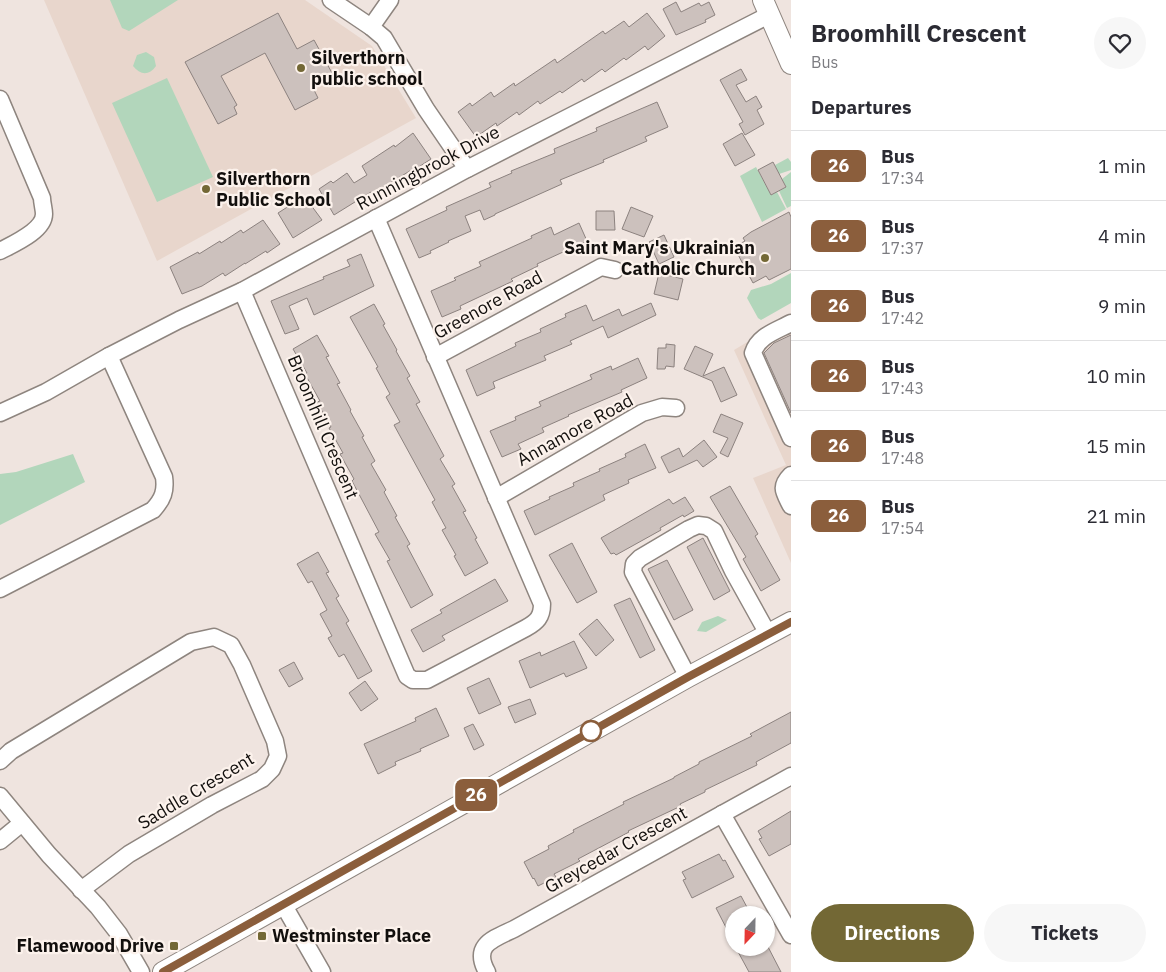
<!DOCTYPE html>
<style>
:root{--surface:#fff;--page:#f7f7f7;--text:#2b2b33;--muted:#7c7c81;--line:#e1e1e2;--accent:#736835}
body{margin:0;font-family:"IBM Plex Sans",sans-serif;background:var(--page);color:var(--text);height:100vh;display:flex;flex-direction:column;font-size:19px;white-space:nowrap}
*{box-sizing:border-box;margin:0}
p{font-size:16px;color:var(--muted)}
.icon{flex:none;width:28px;height:28px;fill:none;stroke:currentColor;stroke-width:2;stroke-linecap:round;stroke-linejoin:round}
.map{position:relative;flex:1;overflow:hidden}
.sheet{display:flex;flex-direction:column;background:var(--surface);width:375px}
.sheet>*{flex:none}
.badge{padding:0 10px;border-radius:8px;font-size:18px;line-height:32px}
.needle{width:32px;rotate:202deg}
.tools{position:absolute;left:725px;top:906px;display:grid;gap:10px}
.tools a{display:grid;place-items:center;width:50px;height:50px;border-radius:50%;background:var(--surface);box-shadow:0 1px 4px #0004;font-size:25px}
.map>.badge{position:absolute;translate:-50% -50%;box-shadow:0 0 0 2px #fff}
h2{padding:0 20px;font-size:19px;line-height:45px}
.round{display:grid;place-items:center;flex:none;width:52px;height:52px;border-radius:26px;background:var(--page)}
.summary{display:flex;align-items:center;justify-content:space-between;height:85px;padding:0 20px}
h1{font-size:24px;font-weight:700;line-height:38px}
.cta{display:flex;gap:10px;margin-top:auto;padding:10px 20px}
.cta a{flex:1;height:58px;border-radius:30px;background:var(--accent);color:#fff;font-size:20px;font-weight:700;line-height:58px;text-align:center}
.cta a+a{background:var(--page);color:var(--text)}
ul{padding:0;list-style:none}
li{display:flex;align-items:center;gap:15px;height:70px;padding:0 20px;border-top:1px solid var(--line)}
li div{flex:1}
li b{display:block;font-size:19px}
li em{font-style:normal}
li .badge{min-width:55px;font-weight:700;text-align:center}
main{display:flex;flex:1;min-height:0}
.map>svg:first-child{display:block}
.built{fill:#e8d6cc}
.green{fill:#b2d6bb}
.building{fill:#ccc1bd;stroke:#8c827f}
.lines{fill:none;stroke-linecap:round;stroke-linejoin:round}
.minor-casing{stroke:#8e857f;stroke-width:19}
.major-casing{stroke:#8e857f;stroke-width:22}
.minor{stroke:#fff;stroke-width:16}
.major{stroke:#fff;stroke-width:20}
.line-casing{stroke:#fff;stroke-width:11}
.line{stroke:#8b5e3c;stroke-width:8}
.poi-dot{fill:#736835;stroke:#fcf2ec;stroke-width:2}
.stop-dot{fill:#fff;stroke:#8b5e3c;stroke-width:2.5}
.labels{text-anchor:middle;stroke-width:4.5;stroke-linejoin:round;paint-order:stroke}
.poi-label{font-size:18px;font-weight:bold;fill:#120f0d;stroke:#fcf2ec;text-anchor:start}
.street-label{font-size:18px;fill:#120f0d;stroke:#fcf2ec}
</style>
<main>
<div class="map">
<svg width="791" height="972" viewBox="0 0 791 972">
<rect width="100%" height="100%" fill="#efe4df"/>
<g class="built">
<polygon points="44,0 305,0 372,46 416,118 157,261"/>
<polygon points="791,316 791,563 753,478 786,465 734,350"/>
</g>
<g class="green">
<polygon points="110,0 178,0 129,31 122,28"/>
<path d="M146,52L154,57L156,66C149,76 140,75 133,66L137,55Z"/>
<polygon points="167,78 213,177 157,202 112,103"/>
<polygon points="788,158 791,162 791,170 779,174 775,165"/>
<polygon points="756,167 771,195 777,192 786,209 762,222 740,176"/>
<polygon points="791,172 791,206 787,208 779,191 786,187 782,179"/>
<polygon points="791,273 791,303 761,320 758,318 747,298 751,290 771,284"/>
<polygon points="73,454 85,482 0,525 0,474 16,472"/>
<polygon points="718,616 727,620 706,632 697,631 702,622"/>
</g>
<g class="building">
<polygon points="676,2 681,12 699,3 701,6 709,2 715,15 705,20 706,22 676,35 663,9"/>
<polygon points="278,13 297,49 314,40 332,73 311,84 318,98 295,110 265,53 221,76 237,105 234,107 237,114 218,124 185,62"/>
<polygon points="647,13 665,36 648,50 645,46 626,60 624,58 605,72 602,69 584,82 582,79 562,93 560,91 540,104 538,101 519,115 517,112 497,126 496,123 476,137 458,112 470,103 472,106 491,92 494,97 514,83 515,86 555,59 557,63 603,31 605,34 624,21 629,27"/>
<polygon points="741,69 747,80 736,85 746,102 756,96 762,107 757,110 764,124 745,135 739,124 743,122 720,80"/>
<polygon points="657,102 668,127 645,137 647,141 603,160 604,162 560,180 562,184 495,214 495,215 484,220 480,210 465,216 471,231 448,241 449,242 430,251 431,253 419,258 406,229 447,210 446,207 491,187 489,183 512,173 511,171 555,153 554,149 597,131 596,128"/>
<polygon points="413,133 431,159 414,170 413,169 372,194 371,192 334,215 319,189 331,181 333,183 347,173 354,183 367,175 362,166 394,145 395,147"/>
<polygon points="742,133 755,155 735,166 723,144"/>
<polygon points="773,162 786,187 771,195 758,170"/>
<polygon points="305,197 322,220 293,238 278,213 289,206 290,207"/>
<polygon points="631,207 653,216 644,237 622,229"/>
<polygon points="596,211 614,211 615,230 596,230"/>
<polygon points="789,212 791,217 791,269 769,280 766,276 753,283 734,247 745,241 743,238 751,232"/>
<polygon points="263,220 280,244 267,253 266,251 245,264 245,263 225,276 223,273 202,286 182,294 170,267 198,252 199,254 220,241 221,243 241,230 243,233"/>
<polygon points="579,223 587,241 537,264 538,266 511,279 513,281 460,306 461,309 442,317 431,291 456,280 454,278 481,266 479,262 532,238 531,236 551,227 554,235"/>
<polygon points="664,235 674,257 659,264 649,242"/>
<polygon points="361,254 374,286 314,315 307,298 289,306 299,329 285,334 271,301 324,279 323,277 350,266 347,260"/>
<polygon points="659,273 683,279 678,300 654,294"/>
<polygon points="651,303 656,315 608,338 603,326 570,341 572,344 544,356 546,360 493,382 495,388 477,396 466,370 516,346 515,343 541,332 540,329 566,317 565,314 586,305 593,321 619,309 622,316"/>
<polygon points="374,304 385,324 383,325 397,350 396,351 410,376 407,378 420,402 416,404 444,456 440,459 455,484 452,486 466,511 463,512 477,538 475,539 488,563 465,576 454,556 456,555 442,530 446,528 432,502 435,500 394,425 400,422 386,397 390,394 376,368 378,367 350,317"/>
<polygon points="317,335 329,356 326,357 340,383 337,384 351,410 350,411 364,436 362,437 375,461 371,464 386,490 384,492 397,516 395,517 410,544 407,546 433,595 411,608 387,561 390,560 375,534 379,532 352,481 354,479 340,454 343,453 329,428 331,427 317,402 320,401 305,374 307,373 293,349"/>
<polygon points="791,335 791,413 764,353 774,343"/>
<polygon points="666,344 675,345 674,367 666,366 665,369 657,369 658,348 666,348"/>
<polygon points="695,346 713,354 703,376 724,367 737,395 721,402 712,381 684,369"/>
<polygon points="638,358 647,378 621,390 622,392 568,415 569,416 542,428 544,432 518,444 521,449 502,457 490,431 516,420 515,417 541,406 539,402 592,379 590,375 611,366 612,370"/>
<polygon points="721,414 743,423 728,457 720,453 728,438 713,432"/>
<polygon points="704,440 717,457 703,467 697,460 669,473 661,457 679,448 683,457"/>
<polygon points="645,444 656,468 628,480 629,483 603,495 605,500 535,535 524,511 550,499 549,497 574,486 573,483 600,471 599,469 626,457 625,454"/>
<polygon points="730,486 758,534 755,536 780,580 761,591 743,559 746,557 710,497"/>
<polygon points="685,497 694,511 684,517 683,515 660,528 661,530 616,555 614,553 611,554 601,538 669,499 673,504"/>
<polygon points="703,538 730,591 714,600 687,547"/>
<polygon points="572,543 597,592 577,603 549,555"/>
<polygon points="318,552 329,572 326,573 339,596 336,598 349,621 346,623 372,671 358,679 344,654 339,657 328,638 332,636 320,614 327,610 312,581 308,583 297,564"/>
<polygon points="667,560 693,610 674,620 648,569"/>
<polygon points="495,579 508,601 442,636 445,640 423,652 411,630 442,613 440,610"/>
<polygon points="630,598 655,650 640,658 614,605"/>
<polygon points="597,619 614,640 596,656 579,634"/>
<polygon points="574,641 587,668 566,677 564,673 530,688 519,661 540,652 541,656"/>
<polygon points="294,662 303,679 289,687 279,670"/>
<polygon points="489,678 501,704 479,714 467,688"/>
<polygon points="365,681 378,699 361,711 349,693"/>
<polygon points="530,699 536,714 515,723 508,707"/>
<polygon points="436,708 449,736 420,749 421,751 395,762 396,765 378,774 364,744 416,721 415,718"/>
<polygon points="791,712 791,743 756,762 757,765 705,790 705,792 680,804 681,806 628,831 629,832 578,859 580,861 554,874 556,877 538,886 534,878 533,879 524,862 549,849 548,846 574,832 573,830 624,804 623,802 674,778 674,777 699,764 699,762 752,736 750,734"/>
<polygon points="473,724 484,745 474,750 464,728"/>
<polygon points="791,811 791,844 769,856 759,839 762,838 758,831"/>
<polygon points="719,854 723,861 725,860 734,877 692,898 683,880 686,879 682,872"/>
<polygon points="741,896 749,911 741,915 734,915 734,943 716,908"/>
<polygon points="766,943 781,972 749,972 736,948 766,948"/>
</g>
<g class="lines">
<g class="minor-casing">
<g id="minor">
<polyline points="331,0 371,27 384,38 426,109 467,169"/>
<polyline points="371,27 390,0"/>
<path d="M0,99L42,198C42,203 44,209 44,214C44,231 13,244 0,251"/>
<path d="M242,291L407,676L413,680H427L526,628C537,622 542,617 542,604L376,218"/>
<path d="M791,323C776,331 758,336 753,353L791,438"/>
<polyline points="435,357 601,267 615,270"/>
<polyline points="0,413 46,392 109,356 179,320 242,291 467,169 769,15"/>
<path d="M791,475C779,487 784,492 791,506"/>
<polyline points="496,498 642,413 662,407 676,408"/>
<path d="M0,589L153,510C163,499 166,491 164,477L109,356"/>
<polyline points="688,677 633,572 634,564 640,558 689,529 698,525 706,526 714,531 733,571 768,634"/>
<polyline points="0,761 11,751 191,642 214,637 231,645 242,665 275,741 278,756 272,769 262,779 212,805 129,854 81,890"/>
<polyline points="0,796 49,855 98,907 119,934 141,972"/>
<polyline points="722,814 791,935"/>
<polyline points="0,841 22,823"/>
<polyline points="283,904 322,972"/>
<path d="M487,972C472,945 493,939 514,929L791,776"/>
</g>
</g>
<g class="major-casing">
<g id="major">
<polyline points="763,0 791,64"/>
<polyline points="163,972 688,677 791,622"/>
</g>
</g>
<use href="#minor" class="minor"/>
<use href="#major" class="major"/>
</g>
<g class="lines">
<g class="line-casing">
<polyline id="line" points="163,972 688,677 791,622"/>
</g>
<use href="#line" class="line"/>
</g>
<g class="poi-dot">
<circle cx="301" cy="68" r="5"/>
<circle cx="206" cy="189" r="5"/>
<circle cx="765" cy="258" r="5"/>
<rect x="257" y="931" width="10" height="10" rx="2.5"/>
<rect x="169" y="941" width="10" height="10" rx="2.5"/>
</g>
<circle class="stop-dot" cx="591" cy="731" r="10"/>
<g class="labels">
<g class="poi-label">
<text x="311" y="64">Silverthorn<tspan x="311" dy="21">public school</tspan></text>
<text x="216" y="185">Silverthorn<tspan x="216" dy="21">Public School</tspan></text>
<text x="755" y="254" text-anchor="end">Saint Mary's Ukrainian<tspan x="755" dy="21">Catholic Church</tspan></text>
<text x="272" y="942">Westminster Place</text>
<text x="164" y="952" text-anchor="end">Flamewood Drive</text>
</g>
<g class="street-label">
<text transform="translate(428 168) rotate(-28)" y="6">Runningbrook Drive</text>
<text transform="translate(488 305) rotate(-29)" y="6">Greenore Road</text>
<text transform="translate(323 427) rotate(67)" y="6">Broomhill Crescent</text>
<text transform="translate(575 430) rotate(-29)" y="6">Annamore Road</text>
<text transform="translate(196 791) rotate(-31)" y="6">Saddle Crescent</text>
<text transform="translate(616 850) rotate(-29)" y="6">Greycedar Crescent</text>
</g>
</g>
</svg>
<div class="tools">
<a><svg class="needle" viewBox="-14 -14 28 28"><path d="M0-13l5 13h-10z" fill="#e53935"/><path d="M0 13l5-13h-10z" fill="#7c7c81"/></svg></a>
</div>
<b class="badge" style="left:476px;top:795px;background:#8b5e3c;color:#fff">26</b>
</div>
<section class="sheet">
<div class="summary"><div><h1>Broomhill Crescent</h1><p>Bus</p></div><a class="round"><svg class="icon" aria-label="heart" viewBox="0 0 24 24"><path d="M12 20l-8-8c-3-5 5-10 8-4 3-6 11-1 8 4z"/></svg></a></div>
<h2>Departures</h2>
<ul>
<li><span class="badge" style="background:#8b5e3c;color:#fff">26</span><div><b>Bus</b><p>17:34</p></div><em>1 min</em></li>
<li><span class="badge" style="background:#8b5e3c;color:#fff">26</span><div><b>Bus</b><p>17:37</p></div><em>4 min</em></li>
<li><span class="badge" style="background:#8b5e3c;color:#fff">26</span><div><b>Bus</b><p>17:42</p></div><em>9 min</em></li>
<li><span class="badge" style="background:#8b5e3c;color:#fff">26</span><div><b>Bus</b><p>17:43</p></div><em>10 min</em></li>
<li><span class="badge" style="background:#8b5e3c;color:#fff">26</span><div><b>Bus</b><p>17:48</p></div><em>15 min</em></li>
<li><span class="badge" style="background:#8b5e3c;color:#fff">26</span><div><b>Bus</b><p>17:54</p></div><em>21 min</em></li>
</ul>
<div class="cta"><a>Directions</a><a>Tickets</a></div>
</section>
</main>
